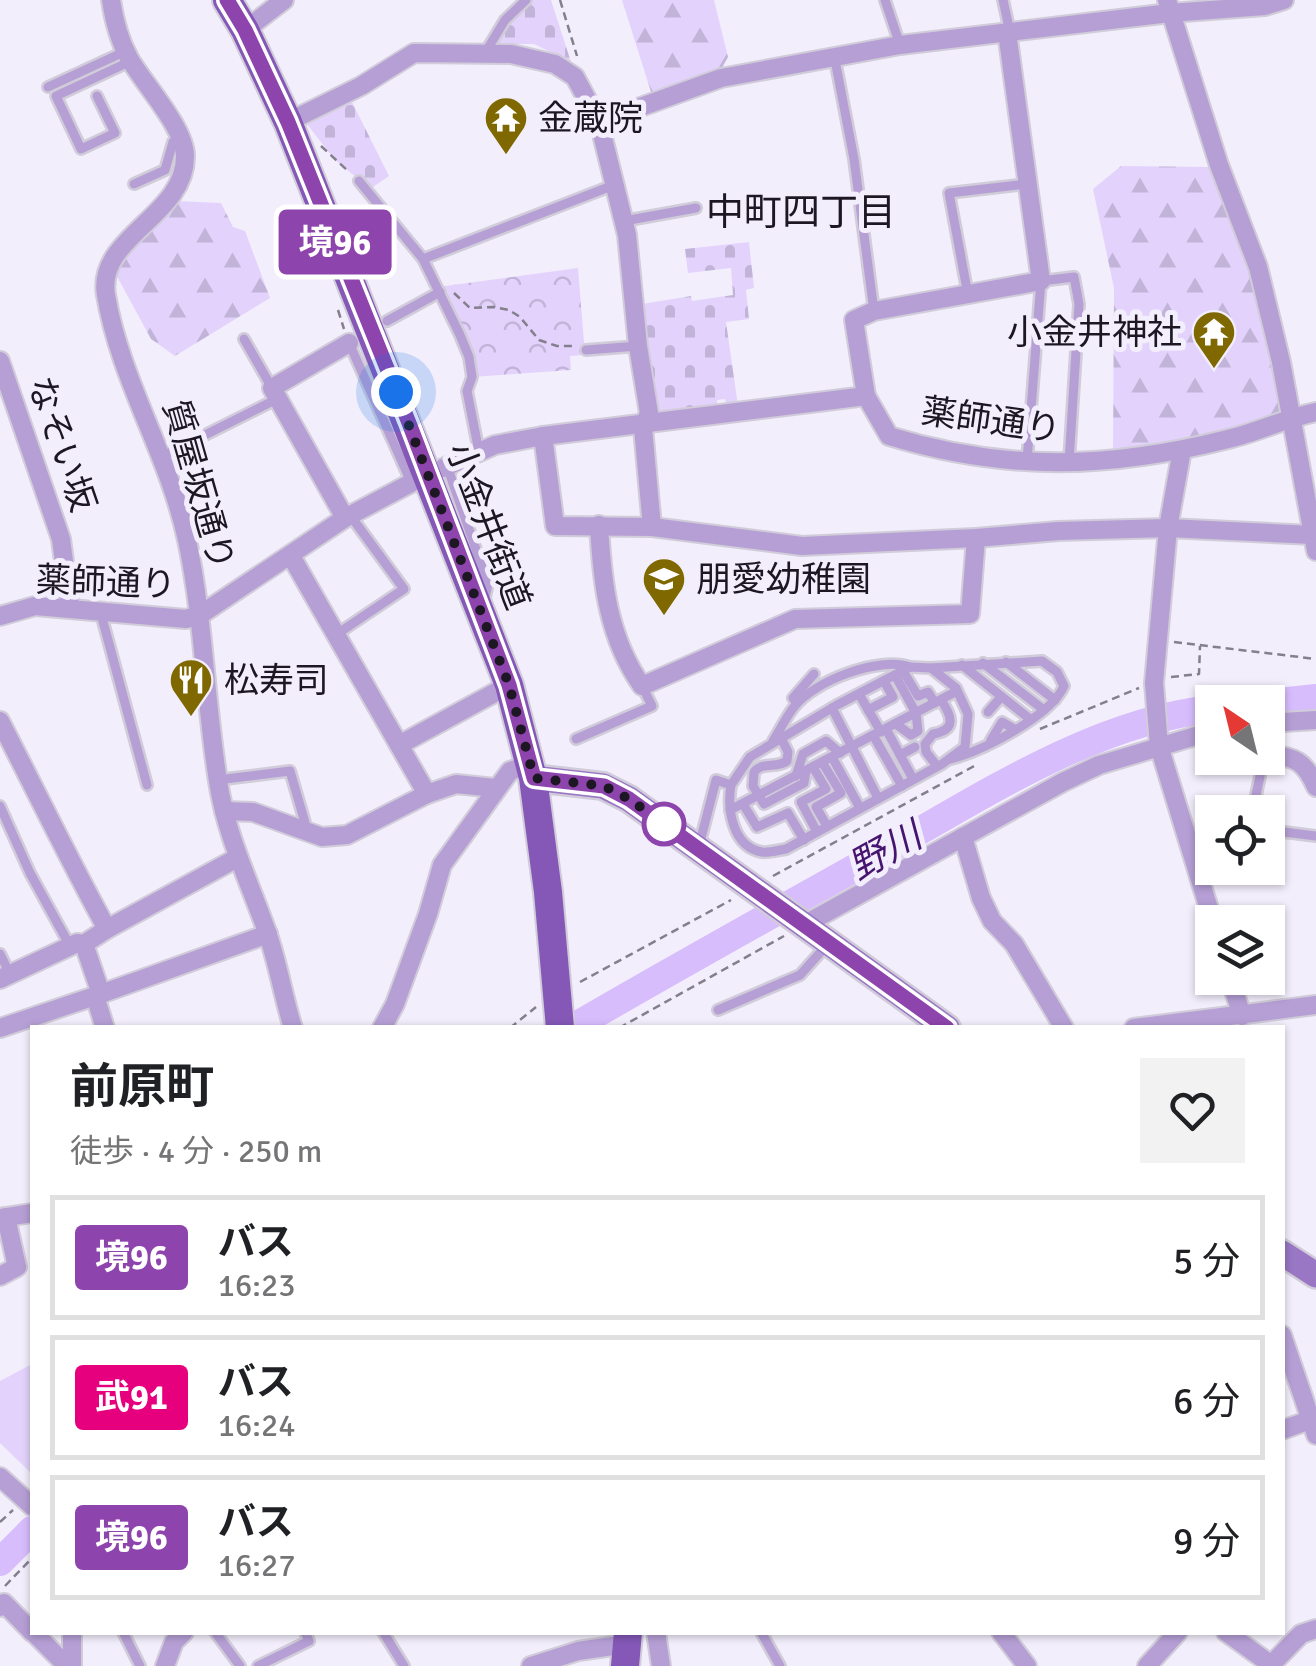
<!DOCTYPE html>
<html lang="ja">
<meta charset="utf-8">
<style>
:root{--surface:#fff;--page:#f2f2f2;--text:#202124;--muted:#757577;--line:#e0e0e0}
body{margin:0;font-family:Signika,"Noto Sans JP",sans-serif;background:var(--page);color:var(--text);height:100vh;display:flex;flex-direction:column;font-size:38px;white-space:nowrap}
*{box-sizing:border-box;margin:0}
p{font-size:32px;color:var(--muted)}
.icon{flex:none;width:55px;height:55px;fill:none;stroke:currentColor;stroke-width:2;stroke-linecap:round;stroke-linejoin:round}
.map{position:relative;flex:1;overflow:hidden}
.drawer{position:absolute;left:30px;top:1025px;width:1255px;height:610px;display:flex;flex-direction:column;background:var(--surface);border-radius:0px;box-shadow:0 2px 8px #0004}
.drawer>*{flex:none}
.badge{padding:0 20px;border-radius:8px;font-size:35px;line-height:65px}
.needle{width:65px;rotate:325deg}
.controls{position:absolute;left:1195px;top:685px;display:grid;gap:20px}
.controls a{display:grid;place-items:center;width:90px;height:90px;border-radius:0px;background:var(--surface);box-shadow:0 2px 8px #0004;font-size:50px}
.you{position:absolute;width:50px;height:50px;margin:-25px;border:8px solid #fff;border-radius:50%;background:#1a73e8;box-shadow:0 0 0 15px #1a73e833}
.map>.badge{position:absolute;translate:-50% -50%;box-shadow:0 0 0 5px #fff}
.round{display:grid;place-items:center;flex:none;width:105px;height:105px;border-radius:0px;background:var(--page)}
.summary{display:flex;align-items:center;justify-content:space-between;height:170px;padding:0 40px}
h1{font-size:48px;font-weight:700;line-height:75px}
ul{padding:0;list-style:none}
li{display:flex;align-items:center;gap:30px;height:125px;margin:0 20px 15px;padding:0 20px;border:5px solid var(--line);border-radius:0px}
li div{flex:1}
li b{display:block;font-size:38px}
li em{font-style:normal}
li .badge{min-width:110px;font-weight:700;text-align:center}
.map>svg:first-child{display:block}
.grass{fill:#e3d3fc}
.forest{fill:url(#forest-firs)}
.cemetery{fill:url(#cemetery-stones)}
.park{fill:url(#park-crowns)}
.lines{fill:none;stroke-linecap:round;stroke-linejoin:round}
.river{stroke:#d8bdfd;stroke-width:28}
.lane-casing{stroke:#d1ccd9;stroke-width:14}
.street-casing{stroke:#d1ccd9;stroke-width:22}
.secondary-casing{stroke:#d1ccd9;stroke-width:30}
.primary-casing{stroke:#d1ccd9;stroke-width:32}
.path{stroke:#847f8c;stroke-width:2.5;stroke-dasharray:8 5;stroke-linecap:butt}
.lane{stroke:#b69fd5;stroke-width:9}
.street{stroke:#b69fd5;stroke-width:18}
.secondary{stroke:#9977c5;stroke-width:25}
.primary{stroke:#8558b8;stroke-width:28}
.line-casing{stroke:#fff;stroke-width:22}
.line{stroke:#8e44ad;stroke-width:15}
.walk{stroke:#1c1723;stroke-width:10;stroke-dasharray:0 18}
.stop-dot{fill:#fff;stroke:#8e44ad;stroke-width:5}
.labels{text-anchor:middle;stroke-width:10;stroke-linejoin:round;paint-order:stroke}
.poi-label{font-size:35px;fill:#1c1723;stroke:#f3eefc;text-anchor:start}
.street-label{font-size:35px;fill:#1c1723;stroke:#f3eefc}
.neighbourhood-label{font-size:38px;fill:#1c1723;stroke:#f3eefc}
.water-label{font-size:38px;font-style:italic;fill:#461570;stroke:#f3eefc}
</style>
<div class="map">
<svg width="1316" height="1666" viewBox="0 0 1316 1666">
<defs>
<pattern id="forest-firs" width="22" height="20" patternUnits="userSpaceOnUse" patternTransform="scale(2.5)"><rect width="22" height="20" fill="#e3d3fc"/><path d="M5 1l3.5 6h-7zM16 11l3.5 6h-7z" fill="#c2b4d8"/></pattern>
<pattern id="cemetery-stones" width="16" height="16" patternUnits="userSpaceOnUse" patternTransform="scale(2.5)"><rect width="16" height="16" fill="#e3d3fc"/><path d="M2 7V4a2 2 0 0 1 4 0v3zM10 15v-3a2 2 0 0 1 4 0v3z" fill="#c2b4d8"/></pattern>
<pattern id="park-crowns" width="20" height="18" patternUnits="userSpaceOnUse" patternTransform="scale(2.5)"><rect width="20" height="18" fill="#e3d3fc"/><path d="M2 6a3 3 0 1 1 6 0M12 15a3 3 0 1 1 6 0" fill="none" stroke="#c2b4d8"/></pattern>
</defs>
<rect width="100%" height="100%" fill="#f3eefc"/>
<polygon class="grass" points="32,1364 32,1474 0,1443 0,1381"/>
<g class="forest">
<polygon points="622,0 714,0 728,57 719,73 652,95"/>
<polygon points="1121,166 1214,167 1237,218 1287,415 1234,434 1113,454 1114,288 1093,189"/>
<polygon points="177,201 221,203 233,227 245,231 270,298 175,356 151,339 113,269 132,243"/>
</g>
<g class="cemetery">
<polygon points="531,0 551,0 571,62 534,44 493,44"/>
<polygon points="351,100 389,176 370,189 334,159 303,119"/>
<polygon points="749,242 754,288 746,290 749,319 726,322 738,406 727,407 725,399 717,400 718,410 658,413 642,304 691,296 692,301 733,295 731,268 688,273 685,249"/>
</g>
<polygon class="park" points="578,268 585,355 570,356 571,370 472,377 438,287"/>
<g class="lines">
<g class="river">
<polyline points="1268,703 1316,698"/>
<path d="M572,1028C673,969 776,912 878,855C979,798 1095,721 1212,709"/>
<polyline points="0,1562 32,1530"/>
</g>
<g class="lane-casing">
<g id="lane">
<polyline points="885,0 900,45"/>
<polyline points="1003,0 1010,32"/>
<polyline points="485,53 505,20 526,0"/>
<polyline points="835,60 854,159 874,311"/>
<polyline points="48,87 126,51"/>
<polyline points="97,96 115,133 81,149 56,96 131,61"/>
<polyline points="359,181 423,259 460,335 469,357 472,377 467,391 479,452"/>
<polyline points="134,184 165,170 173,142 180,137"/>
<polyline points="624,221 696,208"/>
<polyline points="423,259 614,185"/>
<polyline points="968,295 949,193 1026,184"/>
<polyline points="387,321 440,292"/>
<polyline points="244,339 272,388"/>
<polyline points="349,343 411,482"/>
<polyline points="586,350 638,346"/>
<polyline points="163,456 277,399"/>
<polyline points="1027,461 1041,281 1074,277 1079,304 1069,462"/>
<polyline points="447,466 488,584 484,601"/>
<polyline points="101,614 147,785"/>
<polyline points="337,634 404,589 350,515"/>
<polyline points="1006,662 1055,700"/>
<polyline points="983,663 1044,710"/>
<polyline points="962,665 1030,719"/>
<path d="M931,668L1042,661L1057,672L1064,686C1051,716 982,751 951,759"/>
<polyline points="903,671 918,696 928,692 935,703"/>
<polyline points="895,675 916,713 918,731 911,735 896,724"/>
<polyline points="859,694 881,732"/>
<polyline points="796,703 793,698 814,674"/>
<polyline points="832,708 878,798"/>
<polyline points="868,710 893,697 884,681"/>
<polyline points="988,712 1001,697"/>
<polyline points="886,729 913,779"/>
<polyline points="873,735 902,786"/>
<path d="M781,738L788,752L787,761C776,769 763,761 754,772L753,786L764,804L804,783L806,771"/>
<polyline points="576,739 652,706 642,686"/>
<polyline points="991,740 1002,722 1014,729"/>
<path d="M773,741C780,730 786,717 794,707C814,681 879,656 910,667"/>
<polyline points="900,755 915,747"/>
<polyline points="832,757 860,808"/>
<polyline points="1264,758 1256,795 1266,812"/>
<polyline points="822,762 841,793 816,807 827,826"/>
<path d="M937,766L926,752L925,744L933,734C957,730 952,716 941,700"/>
<polyline points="813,767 826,789 801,802 817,832"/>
<polyline points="796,776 803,754 826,741 840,753"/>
<polyline points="217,780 290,771 308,833"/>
<polyline points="743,804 757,827 788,813 804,840"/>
<polyline points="0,806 30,873 70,946"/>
<polyline points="730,810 957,691"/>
<polyline points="1268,816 1276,831 1316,836"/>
<path d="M699,846L716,780L731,785L750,757L837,705L910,667L931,668L956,688L968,714L965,747L942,764L786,849C779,850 769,853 762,852C732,847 727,808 731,785"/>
<polyline points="0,954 10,974"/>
<polyline points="718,1010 800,975 826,946"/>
<polyline points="123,1632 140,1666"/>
<polyline points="215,1632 240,1666"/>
<polyline points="383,1632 404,1666"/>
<polyline points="761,1632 780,1666"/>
<polyline points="258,1666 309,1641 305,1632"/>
</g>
</g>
<g class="street-casing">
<g id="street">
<path d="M111,0C114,20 119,40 129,58C143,83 185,128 185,156C186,216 96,237 106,295C120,380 169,455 187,540C204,620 205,701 218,781C226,835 249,881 267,932C278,963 283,996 293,1028"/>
<polyline points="1167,0 1219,165 1258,267 1281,362 1316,551"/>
<polyline points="245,30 284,0"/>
<polyline points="288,122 361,86 414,53 511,54 555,64 575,77 599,122 627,235 638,346 649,413 643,428 652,527"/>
<polyline points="599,122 721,78 900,45 1170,13 1265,6 1284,0"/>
<polyline points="0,361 61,539 70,607"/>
<polyline points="866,396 854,320 874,311 1041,281 1007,32"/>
<polyline points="543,436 555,526 652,527 802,546 976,538 1058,531 1168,528 1313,535"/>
<polyline points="1182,450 1168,528 1154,683 1159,746 1213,922"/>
<path d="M443,468L495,445L543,436L866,396L889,436C1007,472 1109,469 1228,439C1258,432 1286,418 1316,412"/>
<polyline points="345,518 272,388 349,343"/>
<path d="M599,525C602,582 608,638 642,686L795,619L970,614L976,538"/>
<polyline points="291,556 427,794"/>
<polyline points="0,616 35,606 186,619 200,615 345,518 411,483"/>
<path d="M0,721C36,791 69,860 107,929L84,944L77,943L0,979"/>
<polyline points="1268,723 1316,720"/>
<polyline points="399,745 509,685"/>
<path d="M1268,755C1294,756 1305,761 1316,787"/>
<polyline points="224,811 253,812 322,837 347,835 427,794 456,784 495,788"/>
<polyline points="963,837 981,898 992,921 1014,944 1064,1028"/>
<polyline points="802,926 1063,782 1099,765 1212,731"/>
<polyline points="107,929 237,858"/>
<polyline points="84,944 101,994"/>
<polyline points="1230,978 1242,1016"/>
<polyline points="95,996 268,934"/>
<polyline points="0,1028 95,996 105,1028"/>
<polyline points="382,1028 395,1004 428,914 442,865 510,771 531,764"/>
<polyline points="1134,1028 1316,1005"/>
<polyline points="0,1218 32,1213"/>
<polyline points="0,1276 17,1267 6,1217"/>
<polyline points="1282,1335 1316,1435"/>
<polyline points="1282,1430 1310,1420"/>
<polyline points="0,1477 32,1506"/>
<polyline points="0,1607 4,1603 32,1632"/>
<polyline points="33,1632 67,1666"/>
<polyline points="656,1632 661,1666"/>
<polyline points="1001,1632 1027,1666"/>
<polyline points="1226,1632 1273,1666"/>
<polyline points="1271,1665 1301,1634 1316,1629"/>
<polyline points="72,1666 72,1632"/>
<polyline points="165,1666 174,1642 184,1632"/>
<polyline points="531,1666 578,1651 627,1644"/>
<polyline points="1147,1666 1178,1632"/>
</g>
</g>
<g class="secondary-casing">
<g id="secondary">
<polyline points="533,778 603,786 629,799 947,1028"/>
<polyline points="1282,1253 1316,1275"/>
</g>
</g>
<g class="primary-casing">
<g id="primary">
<polyline points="227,0 245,30 288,122 509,685 533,778 548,892 560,1028"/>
<polyline points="625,1666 628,1632"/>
</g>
</g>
<g class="path">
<polyline points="560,0 577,56"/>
<polyline points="321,146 348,171"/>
<polyline points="454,293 470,308 494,307 509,310 520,317 539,340 557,346 576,346"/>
<polyline points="338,310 344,329"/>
<polyline points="1174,642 1316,659"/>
<polyline points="1171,677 1199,674 1200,646"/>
<polyline points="1040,729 1139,688"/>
<polyline points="773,876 976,765"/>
<polyline points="580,982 731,900"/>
<polyline points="510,1028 536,1007"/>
<polyline points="619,1028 784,936"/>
<polyline points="0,1522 13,1510"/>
<polyline points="5,1586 32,1558"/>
</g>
<use href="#lane" class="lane"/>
<use href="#street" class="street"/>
<use href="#secondary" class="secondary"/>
<use href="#primary" class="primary"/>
</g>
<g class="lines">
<g class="line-casing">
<polyline id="line" points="227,0 245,30 288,122 409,423 509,685 534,778 604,786 629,799 947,1028"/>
</g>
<use href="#line" class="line"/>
<polyline class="walk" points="396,392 509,685 534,778 604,786 629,799 676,832 664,824"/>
</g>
<defs>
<g id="temple-pin" transform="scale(2.25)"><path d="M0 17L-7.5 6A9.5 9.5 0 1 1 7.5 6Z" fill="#7f6800" stroke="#f3eefc"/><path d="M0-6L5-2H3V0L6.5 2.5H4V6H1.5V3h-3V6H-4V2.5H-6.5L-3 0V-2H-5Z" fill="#fff"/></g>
<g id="school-pin" transform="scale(2.25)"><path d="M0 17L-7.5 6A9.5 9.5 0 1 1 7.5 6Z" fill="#7f6800" stroke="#f3eefc"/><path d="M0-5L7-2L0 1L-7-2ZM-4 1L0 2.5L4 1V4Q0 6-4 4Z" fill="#fff"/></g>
<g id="restaurant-pin" transform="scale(2.25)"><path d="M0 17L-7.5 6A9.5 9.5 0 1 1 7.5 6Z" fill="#7f6800" stroke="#f3eefc"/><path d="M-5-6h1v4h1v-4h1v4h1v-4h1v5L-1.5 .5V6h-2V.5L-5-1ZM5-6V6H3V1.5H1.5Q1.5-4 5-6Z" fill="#fff"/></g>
</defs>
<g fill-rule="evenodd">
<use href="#temple-pin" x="506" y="118"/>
<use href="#temple-pin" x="1214" y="332"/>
<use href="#school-pin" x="664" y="579"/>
<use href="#restaurant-pin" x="191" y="680"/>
</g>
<circle class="stop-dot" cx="664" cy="824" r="20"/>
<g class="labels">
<g class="poi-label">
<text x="538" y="130">金蔵院</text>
<text x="1182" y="344" text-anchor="end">小金井神社</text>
<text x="696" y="591">朋愛幼稚園</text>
<text x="224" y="692">松寿司</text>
</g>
<g class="street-label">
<text transform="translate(991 420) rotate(8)" y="12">薬師通り</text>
<text transform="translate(62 444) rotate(71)" y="12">なそい坂</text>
<text transform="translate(199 485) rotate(74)" y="12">質屋坂通り</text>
<text transform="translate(489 526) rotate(69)" y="12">小金井街道</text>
<text transform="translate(106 582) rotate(2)" y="12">薬師通り</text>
</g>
<g class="neighbourhood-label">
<text x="801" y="225">中町四丁目</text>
</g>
<g class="water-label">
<text transform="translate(885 851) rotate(-29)" y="13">野川</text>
</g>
</g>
</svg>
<div class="controls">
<a><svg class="needle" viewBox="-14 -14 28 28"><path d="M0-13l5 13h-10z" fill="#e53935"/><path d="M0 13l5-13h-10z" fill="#757577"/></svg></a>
<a><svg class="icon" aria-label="locate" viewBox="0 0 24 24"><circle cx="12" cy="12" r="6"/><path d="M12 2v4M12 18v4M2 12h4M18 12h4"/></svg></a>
<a><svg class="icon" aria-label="layers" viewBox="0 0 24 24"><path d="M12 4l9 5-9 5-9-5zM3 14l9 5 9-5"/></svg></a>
</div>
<div class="you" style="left:396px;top:392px"></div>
<b class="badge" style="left:335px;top:242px;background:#8e44ad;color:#fff">境96</b>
<section class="drawer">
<div class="summary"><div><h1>前原町</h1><p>徒歩 · 4 分 · 250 m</p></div><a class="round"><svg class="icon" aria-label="heart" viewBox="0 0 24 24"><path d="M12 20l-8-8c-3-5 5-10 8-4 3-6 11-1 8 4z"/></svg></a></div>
<ul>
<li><span class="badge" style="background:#8e44ad;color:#fff">境96</span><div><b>バス</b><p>16:23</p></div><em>5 分</em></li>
<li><span class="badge" style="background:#e6007e;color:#fff">武91</span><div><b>バス</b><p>16:24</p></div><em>6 分</em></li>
<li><span class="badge" style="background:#8e44ad;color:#fff">境96</span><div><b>バス</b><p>16:27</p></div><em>9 分</em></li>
</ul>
</section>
</div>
